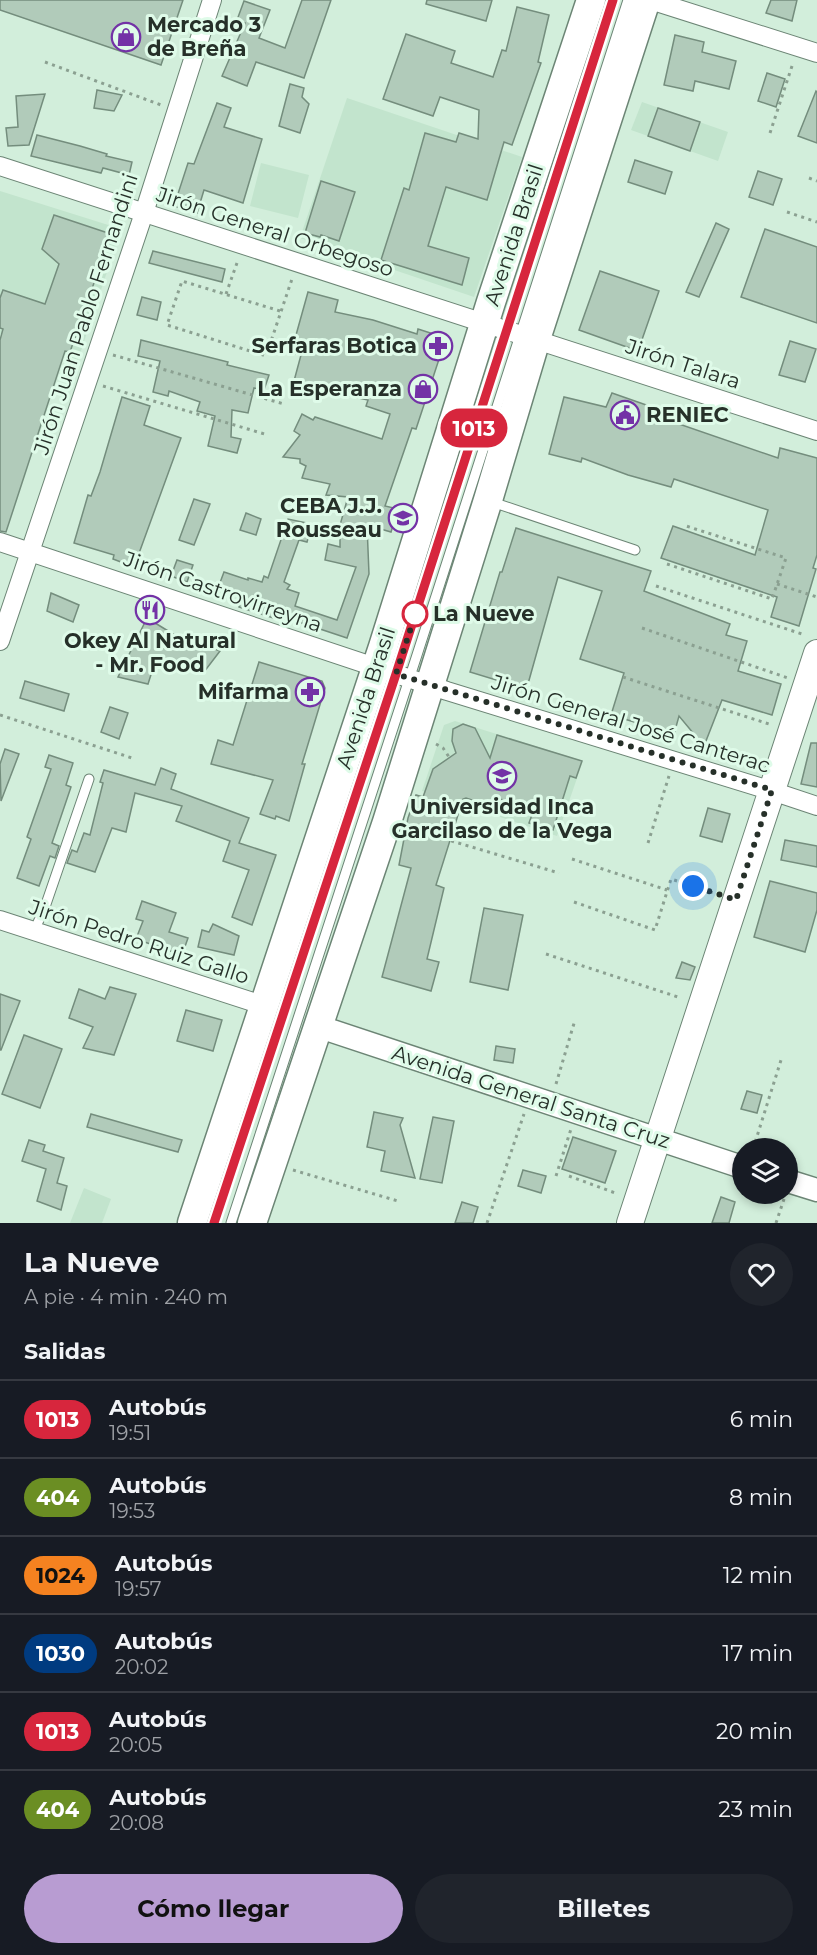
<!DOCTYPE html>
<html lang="es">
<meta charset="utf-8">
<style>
:root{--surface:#171b24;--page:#20242c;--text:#f1f3f6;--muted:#9ea1a6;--line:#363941;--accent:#b89cd2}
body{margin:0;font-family:Montserrat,sans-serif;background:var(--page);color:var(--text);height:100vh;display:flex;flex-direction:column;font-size:22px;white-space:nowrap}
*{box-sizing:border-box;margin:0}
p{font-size:20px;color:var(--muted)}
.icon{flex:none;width:33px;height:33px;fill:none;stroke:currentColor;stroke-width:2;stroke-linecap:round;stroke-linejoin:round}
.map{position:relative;height:1223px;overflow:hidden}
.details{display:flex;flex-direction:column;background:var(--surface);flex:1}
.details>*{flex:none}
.badge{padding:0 12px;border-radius:20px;font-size:21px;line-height:39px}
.buttons{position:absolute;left:732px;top:1138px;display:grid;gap:12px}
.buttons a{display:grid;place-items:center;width:66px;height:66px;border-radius:50%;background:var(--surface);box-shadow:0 3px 9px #0003;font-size:30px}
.you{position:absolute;width:30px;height:30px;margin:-15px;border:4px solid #fff;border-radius:50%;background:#1a73e8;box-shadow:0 0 0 9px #1a73e833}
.map>.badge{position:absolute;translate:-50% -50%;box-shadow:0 0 0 3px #fff}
h2{padding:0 24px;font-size:22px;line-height:54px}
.round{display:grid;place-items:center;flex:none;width:63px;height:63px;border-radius:32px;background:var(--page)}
.headline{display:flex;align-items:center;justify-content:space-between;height:102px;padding:0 24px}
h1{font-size:28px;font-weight:700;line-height:45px}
.primary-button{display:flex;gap:12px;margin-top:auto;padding:12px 24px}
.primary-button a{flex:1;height:69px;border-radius:36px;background:var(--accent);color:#111;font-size:24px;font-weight:700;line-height:69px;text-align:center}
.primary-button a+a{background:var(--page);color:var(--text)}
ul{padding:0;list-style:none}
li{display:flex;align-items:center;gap:18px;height:78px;padding:0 24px;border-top:2px solid var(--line)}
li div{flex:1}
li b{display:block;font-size:22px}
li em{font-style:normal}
li .badge{min-width:66px;font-weight:700;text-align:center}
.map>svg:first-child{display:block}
.built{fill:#c2e4cd}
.building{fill:#b1cbba;stroke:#748d7d;stroke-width:1.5}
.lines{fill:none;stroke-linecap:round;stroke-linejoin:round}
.service-casing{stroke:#6c8575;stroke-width:11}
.minor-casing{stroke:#6c8575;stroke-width:20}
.tertiary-casing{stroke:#6c8575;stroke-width:25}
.secondary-casing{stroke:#6c8575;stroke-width:28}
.primary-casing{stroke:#6c8575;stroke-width:31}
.path{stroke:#8ba091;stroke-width:3;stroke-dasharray:3 4.5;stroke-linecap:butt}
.service{stroke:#fff;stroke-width:9}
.minor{stroke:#fff;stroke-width:18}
.tertiary{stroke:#fff;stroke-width:22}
.secondary{stroke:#fff;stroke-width:26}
.primary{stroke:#fff;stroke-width:28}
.line-casing{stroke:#fff;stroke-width:14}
.line{stroke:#d7263d;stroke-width:9}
.walk{stroke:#263029;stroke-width:6;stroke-dasharray:0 10.8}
.stop-dot{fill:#fff;stroke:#d7263d;stroke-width:3}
.labels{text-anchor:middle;stroke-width:6;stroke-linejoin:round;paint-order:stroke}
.poi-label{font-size:21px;font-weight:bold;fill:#263029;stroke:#dffbe9;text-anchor:end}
.street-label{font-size:21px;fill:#263029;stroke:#dffbe9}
.stop-label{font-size:21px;font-weight:bold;fill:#263029;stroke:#dffbe9;text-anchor:start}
</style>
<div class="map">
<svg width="817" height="1223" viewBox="0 0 817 1223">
<rect width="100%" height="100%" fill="#d2eedb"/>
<g class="built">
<polygon points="347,98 522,157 474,297 300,238"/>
<polygon points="642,102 728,132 718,161 631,130"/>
<polygon points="261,163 309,175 298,218 250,206"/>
<polygon points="0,191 121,229 78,360 0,334"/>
<polygon points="455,721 583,761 557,836 422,791 444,725"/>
<polygon points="84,1188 111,1199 102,1223 70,1223"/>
</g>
<g class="building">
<polygon points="0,0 183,0 161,65 0,10"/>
<polygon points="302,0 331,0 304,78 256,62 247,86 222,76 245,23 237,20 244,1 270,10 259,38 285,48"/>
<polygon points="427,0 492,0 486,21 426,4"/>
<polygon points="771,0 797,0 792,21 766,13"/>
<polygon points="517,7 549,15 538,62 541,63 512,145 504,142 487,200 446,187 428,246 469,258 462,285 381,260 404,188 409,190 425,133 456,142 459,133 478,139 479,110 440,97 433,116 383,99 406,34 455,51 451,63 493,77 502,50 506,51"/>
<polygon points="675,35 704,42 702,52 736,61 729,89 695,81 693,91 664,85"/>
<polygon points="767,73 785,79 776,107 758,101"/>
<polygon points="290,84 304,88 302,97 309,104 300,133 279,126"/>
<polygon points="97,90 122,95 114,111 94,108"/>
<polygon points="816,91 817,92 817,143 798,136"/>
<polygon points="45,94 29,145 8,146 6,128 18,127 16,96"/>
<polygon points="217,103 231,108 224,127 262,139 243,203 204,190 197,213 174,206 188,163 194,164"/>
<polygon points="658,108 700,122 690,151 648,136"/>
<polygon points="37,135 80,146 107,154 106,156 132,162 129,175 103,168 101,173 31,156"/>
<polygon points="635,160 672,172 665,194 628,182"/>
<polygon points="758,171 782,179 773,205 749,197"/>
<polygon points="321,181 355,192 339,241 321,235 320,237 305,233"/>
<polygon points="54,215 111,234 70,352 65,351 6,532 0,531 0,340 3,329 0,328 0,298 3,290 45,304 59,264 42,249"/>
<polygon points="716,223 729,229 699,297 686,292"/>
<polygon points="765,229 817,247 817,323 741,297"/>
<polygon points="153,251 225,269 222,282 149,263"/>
<polygon points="600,271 659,291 638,351 579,330"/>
<polygon points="308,292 338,300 335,312 373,320 417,334 418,329 446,338 416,429 412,428 385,506 398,509 391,532 367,525 369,574 347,638 290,619 289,623 239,607 242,596 218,588 224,572 248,580 248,578 262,582 264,576 268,578 288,519 312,524 307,542 299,540 284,582 290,585 287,589 299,593 295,606 337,620 356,567 325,560 328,544 340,547 340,525 348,497 326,495 330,484 302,478 306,466 300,463 300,459 283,457 300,435 294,431 302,414 313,420 315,417 382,439 390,414 366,406 368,400 326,391 327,390 294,381 301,355 291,353"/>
<polygon points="142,297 161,302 157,320 137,315"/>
<polygon points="141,340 228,362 227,365 269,375 264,390 254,388 248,413 232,410 231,437 241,439 237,453 208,446 215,416 197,411 200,402 169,391 168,396 153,392 160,361 138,356"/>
<polygon points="790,341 816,349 805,382 779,375"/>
<polygon points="612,393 652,407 650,414 778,458 780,448 817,458 817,555 813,568 816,569 799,626 771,617 777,597 661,558 673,526 755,555 768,510 674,479 671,487 628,475 582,458 581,462 549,454 564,397 606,407"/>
<polygon points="122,397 150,406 144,425 181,438 134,567 113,559 114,555 74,543 88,495 91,496 100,472"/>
<polygon points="194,499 210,504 194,545 179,540"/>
<polygon points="246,513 261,519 256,535 240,530"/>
<polygon points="516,528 651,571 644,591 730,624 726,635 747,641 738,671 781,684 772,715 722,700 704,746 679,716 674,734 611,715 624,673 580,659 602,591 558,577 526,691 503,685 503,682 470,672 500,572 502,572"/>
<polygon points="177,560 193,565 187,582 171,576"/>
<polygon points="51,593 79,605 73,622 47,611"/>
<polygon points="147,618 186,642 187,638 220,651 204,672 155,662 148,684 118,677"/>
<polygon points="259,662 322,681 325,688 302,764 305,764 289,821 276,816 275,819 260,814 273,780 211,764 218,740 233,745"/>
<polygon points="25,681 69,694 64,711 20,698"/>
<polygon points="110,707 128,713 119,739 101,732"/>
<polygon points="463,724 475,728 490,758 497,735 582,761 576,778 570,776 553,830 529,823 534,809 500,799 497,808 466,798 463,799 436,885 444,888 427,959 439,962 431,991 382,977 411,868 399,865 408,818 416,795 423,797 433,769 456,753 452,741 453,729"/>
<polygon points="811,743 817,743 817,787 801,784"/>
<polygon points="5,749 19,754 1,801 0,764"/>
<polygon points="49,755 73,763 66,785 71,787 52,843 59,846 55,858 50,856 39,886 17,878 31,839 27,837 51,769 45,767"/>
<polygon points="161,768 176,774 171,789 249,818 239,843 276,855 252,925 232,917 249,870 223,861 230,841 176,821 182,806 135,793 126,832 112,828 95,872 67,863 72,850 77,852 84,833 90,835 103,783 100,782 104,770 155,785"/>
<polygon points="708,808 730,814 722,842 700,836"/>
<polygon points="785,840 817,846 817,867 781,860"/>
<polygon points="770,881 817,893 817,910 805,952 754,937"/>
<polygon points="142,901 176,913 169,932 188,938 182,955 136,939 143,921 136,919"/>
<polygon points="484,908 523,915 508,990 470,982"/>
<polygon points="213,924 239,936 234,955 198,947 202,930 209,932"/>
<polygon points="682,962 695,967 690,980 676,978"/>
<polygon points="110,987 136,994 114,1055 83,1048 93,1027 69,1018 79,989 105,999"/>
<polygon points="0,994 20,1001 1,1050 0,1050"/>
<polygon points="186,1010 222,1020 213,1051 177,1041"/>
<polygon points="24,1035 62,1049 40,1108 2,1094"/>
<polygon points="496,1046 515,1049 513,1063 494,1060"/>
<polygon points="747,1091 762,1095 757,1113 741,1109"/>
<polygon points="374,1112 403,1118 400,1125 415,1178 381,1171 385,1151 367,1147"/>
<polygon points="91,1114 182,1140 178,1152 87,1127"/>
<polygon points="433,1117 454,1121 442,1183 420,1179"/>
<polygon points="573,1137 616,1151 605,1183 562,1169"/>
<polygon points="29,1140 45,1145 43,1151 64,1158 57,1183 67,1186 61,1210 37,1201 46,1169 22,1161"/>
<polygon points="523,1170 546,1176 541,1193 518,1186"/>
<polygon points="721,1197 735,1202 729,1223 712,1223"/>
<polygon points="462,1202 478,1207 473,1223 455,1223"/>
</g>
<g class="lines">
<g class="service-casing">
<g id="service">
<polyline points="492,502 635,550"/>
<polyline points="34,931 45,907 89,779"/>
<polyline points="214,1223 395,674 613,0"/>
<polyline points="231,1223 416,658 628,0"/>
</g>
</g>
<g class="minor-casing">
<g id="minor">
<polyline points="650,0 817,53"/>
<polyline points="0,166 817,431"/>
<polyline points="0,542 447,691 772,791 817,806"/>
<polyline points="0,641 144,213 212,0"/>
<polyline points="0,920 265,1006"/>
</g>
</g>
<g class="tertiary-casing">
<g id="tertiary">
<polyline points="320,1027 742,1167"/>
<polyline points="788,1181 817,1190"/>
</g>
</g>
<g class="secondary-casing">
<polyline id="secondary" points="630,1223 817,653"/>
</g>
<g class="primary-casing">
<g id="primary">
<polyline points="192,1223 383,647 491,302 591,0"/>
<polyline points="252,1223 387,822 488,500 536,339 646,0"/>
</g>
</g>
<g class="path">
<polyline points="45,62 161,105"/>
<polyline points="770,133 793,63"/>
<polyline points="809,178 817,181"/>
<polyline points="787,212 817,222"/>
<polyline points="226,294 238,260"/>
<polyline points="280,311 182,281 167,325 266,356 292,279"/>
<polyline points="113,355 284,404"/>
<polyline points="103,386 268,435"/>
<polyline points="667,564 772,599 786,558 683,525"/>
<polyline points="777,584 817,597"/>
<polyline points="656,586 805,635"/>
<polyline points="642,628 788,678"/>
<polyline points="623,677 772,725"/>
<polyline points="0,715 132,758"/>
<polyline points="436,744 443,748 449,757"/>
<polyline points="408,828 559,873"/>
<polyline points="648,843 669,776"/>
<polyline points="572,859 667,890"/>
<polyline points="574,902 655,930 671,879 717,894"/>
<polyline points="546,954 681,998"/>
<polyline points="556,1084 575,1020"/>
<polyline points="753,1149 782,1057"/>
<polyline points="293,1170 398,1201"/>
<polyline points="556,1176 571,1129"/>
<polyline points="569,1176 618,1194"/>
<polyline points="487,1223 524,1114"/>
<polyline points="776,1223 784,1199"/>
</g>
<use href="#service" class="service"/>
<use href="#minor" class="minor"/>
<use href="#tertiary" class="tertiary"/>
<use href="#secondary" class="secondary"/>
<use href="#primary" class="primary"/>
</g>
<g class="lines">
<g class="line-casing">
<polyline id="line" points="214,1223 396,674 613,0"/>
</g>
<use href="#line" class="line"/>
<polyline class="walk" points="415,614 416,612 396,674 772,790 736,900 693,886"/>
</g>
<defs>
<g id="shop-ring" transform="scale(1.5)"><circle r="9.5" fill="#dffbe9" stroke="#7332a6" stroke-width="1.5"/><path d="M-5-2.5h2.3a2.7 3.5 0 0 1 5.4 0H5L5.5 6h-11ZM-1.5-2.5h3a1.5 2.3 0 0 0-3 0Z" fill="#7332a6"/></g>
<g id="pharmacy-ring" transform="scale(1.5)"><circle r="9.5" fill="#dffbe9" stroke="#7332a6" stroke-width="1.5"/><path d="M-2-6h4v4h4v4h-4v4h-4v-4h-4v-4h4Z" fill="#7332a6"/></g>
<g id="civic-ring" transform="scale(1.5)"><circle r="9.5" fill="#dffbe9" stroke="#7332a6" stroke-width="1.5"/><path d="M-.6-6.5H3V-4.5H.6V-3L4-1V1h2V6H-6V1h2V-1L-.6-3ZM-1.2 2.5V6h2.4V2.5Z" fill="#7332a6"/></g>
<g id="school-ring" transform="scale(1.5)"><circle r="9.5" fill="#dffbe9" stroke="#7332a6" stroke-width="1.5"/><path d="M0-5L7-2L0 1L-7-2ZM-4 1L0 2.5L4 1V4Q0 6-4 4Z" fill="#7332a6"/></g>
<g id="restaurant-ring" transform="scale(1.5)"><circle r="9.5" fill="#dffbe9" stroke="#7332a6" stroke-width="1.5"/><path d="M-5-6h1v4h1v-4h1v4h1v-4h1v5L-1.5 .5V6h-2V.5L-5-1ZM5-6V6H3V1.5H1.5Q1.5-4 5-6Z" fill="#7332a6"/></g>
<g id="university-ring" transform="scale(1.5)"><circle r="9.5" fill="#dffbe9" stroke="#7332a6" stroke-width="1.5"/><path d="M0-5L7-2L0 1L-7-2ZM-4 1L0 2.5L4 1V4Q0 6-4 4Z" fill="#7332a6"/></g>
</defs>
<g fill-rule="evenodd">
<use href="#shop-ring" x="126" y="37"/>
<use href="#pharmacy-ring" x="438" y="346"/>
<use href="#shop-ring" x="423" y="389"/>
<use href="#civic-ring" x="625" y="415"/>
<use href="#school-ring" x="403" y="518"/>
<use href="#restaurant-ring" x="150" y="610"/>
<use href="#pharmacy-ring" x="310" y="692"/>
<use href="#university-ring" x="502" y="776"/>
</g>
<circle class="stop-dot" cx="415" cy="614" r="12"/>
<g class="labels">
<g class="poi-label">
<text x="147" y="32" text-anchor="start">Mercado 3<tspan x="147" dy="24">de Breña</tspan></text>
<text x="417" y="353">Serfaras Botica</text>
<text x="402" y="396">La Esperanza</text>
<text x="646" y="422" text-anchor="start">RENIEC</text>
<text x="382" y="513">CEBA J.J.<tspan x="382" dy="24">Rousseau</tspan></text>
<text x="150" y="648" text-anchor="middle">Okey Al Natural<tspan x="150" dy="24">- Mr. Food</tspan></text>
<text x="289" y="699">Mifarma</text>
<text x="502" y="814" text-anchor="middle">Universidad Inca<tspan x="502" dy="24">Garcilaso de la Vega</tspan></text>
</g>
<g class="street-label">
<text transform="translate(275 232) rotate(18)" y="7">Jirón General Orbegoso</text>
<text transform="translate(514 235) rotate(-72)" y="7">Avenida Brasil</text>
<text transform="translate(86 314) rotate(-72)" y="7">Jirón Juan Pablo Fernandini</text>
<text transform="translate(683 364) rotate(18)" y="7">Jirón Talara</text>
<text transform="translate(223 592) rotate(19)" y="7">Jirón Castrovirreyna</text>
<text transform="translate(366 698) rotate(-72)" y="7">Avenida Brasil</text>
<text transform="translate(631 724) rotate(17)" y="7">Jirón General José Canterac</text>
<text transform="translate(139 942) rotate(18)" y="7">Jirón Pedro Ruiz Gallo</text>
<text transform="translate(531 1097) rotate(18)" y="7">Avenida General Santa Cruz</text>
</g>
<g class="stop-label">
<text x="433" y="621">La Nueve</text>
</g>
</g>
</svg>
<div class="buttons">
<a><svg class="icon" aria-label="layers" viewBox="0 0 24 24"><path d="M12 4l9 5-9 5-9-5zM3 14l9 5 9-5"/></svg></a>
</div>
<div class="you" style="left:693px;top:886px"></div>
<b class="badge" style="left:474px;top:428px;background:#d7263d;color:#fff">1013</b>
</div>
<section class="details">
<div class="headline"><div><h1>La Nueve</h1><p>A pie · 4 min · 240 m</p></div><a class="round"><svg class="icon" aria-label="heart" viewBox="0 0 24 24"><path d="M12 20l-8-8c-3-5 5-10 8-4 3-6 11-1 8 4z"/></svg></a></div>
<h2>Salidas</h2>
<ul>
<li><span class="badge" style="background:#d7263d;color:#fff">1013</span><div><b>Autobús</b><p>19:51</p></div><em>6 min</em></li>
<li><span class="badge" style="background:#6b8e23;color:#fff">404</span><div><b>Autobús</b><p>19:53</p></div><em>8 min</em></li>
<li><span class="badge" style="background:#f58220;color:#111">1024</span><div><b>Autobús</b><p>19:57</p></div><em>12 min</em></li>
<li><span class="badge" style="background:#003b80;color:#fff">1030</span><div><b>Autobús</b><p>20:02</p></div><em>17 min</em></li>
<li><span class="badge" style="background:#d7263d;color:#fff">1013</span><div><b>Autobús</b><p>20:05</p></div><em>20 min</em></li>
<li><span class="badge" style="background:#6b8e23;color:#fff">404</span><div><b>Autobús</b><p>20:08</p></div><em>23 min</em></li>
</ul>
<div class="primary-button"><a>Cómo llegar</a><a>Billetes</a></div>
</section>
